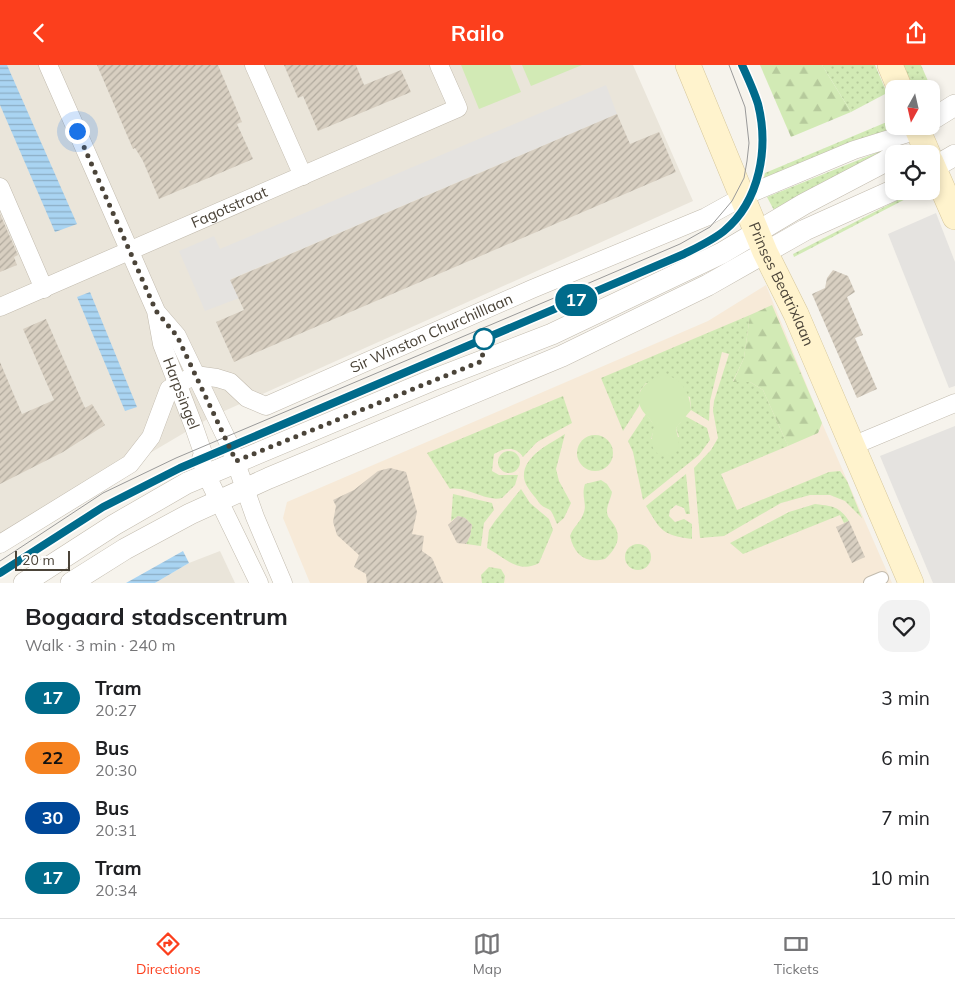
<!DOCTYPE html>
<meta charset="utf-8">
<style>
:root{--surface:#fff;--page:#f2f2f2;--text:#202124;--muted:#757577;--line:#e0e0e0;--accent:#fc3f1d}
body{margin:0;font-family:Mulish,sans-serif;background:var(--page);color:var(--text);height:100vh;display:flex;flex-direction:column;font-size:19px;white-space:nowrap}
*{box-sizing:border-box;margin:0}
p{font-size:16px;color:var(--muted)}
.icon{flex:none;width:28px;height:28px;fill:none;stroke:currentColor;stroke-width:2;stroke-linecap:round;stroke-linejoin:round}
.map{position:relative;height:518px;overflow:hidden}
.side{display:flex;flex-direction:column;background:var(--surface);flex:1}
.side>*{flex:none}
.badge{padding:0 10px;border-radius:16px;font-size:18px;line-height:32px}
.needle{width:32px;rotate:188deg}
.tools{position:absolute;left:885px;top:15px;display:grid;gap:10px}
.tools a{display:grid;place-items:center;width:55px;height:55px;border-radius:10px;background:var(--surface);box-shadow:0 2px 8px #0003;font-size:25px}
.scale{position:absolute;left:15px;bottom:12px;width:55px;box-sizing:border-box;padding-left:5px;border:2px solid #4b4439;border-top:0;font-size:14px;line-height:18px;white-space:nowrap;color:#4b4439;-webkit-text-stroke:4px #fff;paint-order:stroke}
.you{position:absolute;width:25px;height:25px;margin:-12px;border:4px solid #fff;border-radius:50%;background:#1a73e8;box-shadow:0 0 0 8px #1a73e833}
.map>.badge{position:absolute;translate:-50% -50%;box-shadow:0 0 0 2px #fff}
.round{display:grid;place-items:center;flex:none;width:52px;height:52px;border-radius:15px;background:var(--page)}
.overview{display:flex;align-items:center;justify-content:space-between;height:85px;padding:0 25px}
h1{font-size:24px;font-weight:700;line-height:38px}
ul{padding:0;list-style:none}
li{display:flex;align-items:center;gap:15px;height:60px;padding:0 25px}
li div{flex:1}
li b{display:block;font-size:19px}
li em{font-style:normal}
li .badge{min-width:55px;font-weight:700;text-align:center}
header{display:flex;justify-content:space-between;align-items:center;height:65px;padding:0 25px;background:var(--accent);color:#fff;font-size:22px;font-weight:700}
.tabs{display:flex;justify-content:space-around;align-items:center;height:70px;border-top:1px solid var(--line);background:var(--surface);font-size:14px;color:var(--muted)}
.tabs a{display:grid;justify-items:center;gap:2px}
.tabs .selected{color:var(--accent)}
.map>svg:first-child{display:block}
.residential{fill:#eae5da}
.commercial{fill:#f7ead8}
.grass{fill:url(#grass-dots)}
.forest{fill:url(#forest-firs)}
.garden{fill:#d2eab5}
.parking{fill:#e5e3e0}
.water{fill:url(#water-rules)}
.building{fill:url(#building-hatch)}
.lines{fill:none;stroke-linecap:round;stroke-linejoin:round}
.pedestrian-casing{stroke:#c2bbae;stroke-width:14}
.minor-casing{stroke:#c2bbae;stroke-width:19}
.tertiary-casing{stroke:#c2bbae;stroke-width:22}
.secondary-casing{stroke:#d6c79b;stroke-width:26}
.pedestrian{stroke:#fff;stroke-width:12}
.minor{stroke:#fff;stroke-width:18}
.tertiary{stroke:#fff;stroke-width:21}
.secondary{stroke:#fff3cd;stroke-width:25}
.tram{stroke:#9a9a9a;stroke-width:1}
.line-casing{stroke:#fff;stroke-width:11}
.line{stroke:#006b8b;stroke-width:8}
.walk{stroke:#4b4439;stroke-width:5;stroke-dasharray:0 9}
.stop-dot{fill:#fff;stroke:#006b8b;stroke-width:2.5}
.labels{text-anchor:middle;stroke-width:5;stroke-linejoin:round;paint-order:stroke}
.street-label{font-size:15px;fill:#4b4439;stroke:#fff}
</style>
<header><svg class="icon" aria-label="back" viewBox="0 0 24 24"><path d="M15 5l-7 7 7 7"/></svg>Railo<svg class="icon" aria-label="share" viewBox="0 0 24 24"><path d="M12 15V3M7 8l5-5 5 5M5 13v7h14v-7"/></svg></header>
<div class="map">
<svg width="955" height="518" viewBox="0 0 955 518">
<defs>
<pattern id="grass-dots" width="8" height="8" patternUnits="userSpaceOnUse" patternTransform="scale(1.25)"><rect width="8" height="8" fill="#d2eab5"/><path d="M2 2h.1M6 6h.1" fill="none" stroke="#b6ca9c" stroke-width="1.8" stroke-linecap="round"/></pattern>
<pattern id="forest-firs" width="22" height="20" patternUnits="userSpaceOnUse" patternTransform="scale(1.25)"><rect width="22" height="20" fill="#d2eab5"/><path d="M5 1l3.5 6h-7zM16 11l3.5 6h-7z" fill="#b6ca9c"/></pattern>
<pattern id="water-rules" width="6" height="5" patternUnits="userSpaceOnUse" patternTransform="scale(1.25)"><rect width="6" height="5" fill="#a9d4f2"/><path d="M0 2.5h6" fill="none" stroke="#8caec5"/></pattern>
<pattern id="building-hatch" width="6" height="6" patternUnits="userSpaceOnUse" patternTransform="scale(1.25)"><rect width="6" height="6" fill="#d8cfc1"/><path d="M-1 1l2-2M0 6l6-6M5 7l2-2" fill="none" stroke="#b1aa9e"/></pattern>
</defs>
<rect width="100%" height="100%" fill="#f6f3ec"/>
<g class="residential">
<polygon points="0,0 633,0 693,136 211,352 79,430 0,484"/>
<polygon points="220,486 235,518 155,518 189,498"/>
</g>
<polygon class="commercial" points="766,220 822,358 892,518 310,518 283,453 287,437 708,256"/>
<g class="grass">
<polygon points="822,0 875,0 887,28 851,47"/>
<polygon points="902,0 921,0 928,16 911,20"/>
<polygon points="894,54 894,61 902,61 762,120 765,108"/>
<polygon points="888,83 776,149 767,132"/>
<polygon points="915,126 921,126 794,192 793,189"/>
<polygon points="750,250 744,293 733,316 750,317 763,325 788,381 721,409 737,445 829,407 840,406 847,416 862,453 845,436 830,430 810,430 781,438 724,471 700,473 694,403 711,385 718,373 713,346 714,336 729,289 722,287 710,336 709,356 691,345 690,332 646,318 640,326 639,341 623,366 601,313"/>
<path d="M563,331L572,358L537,377L523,392C516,381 504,383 494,389L492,406L499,410H518L515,420L502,433C484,437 468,421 450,424L427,388Z"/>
<polygon points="646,349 655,361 651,374 679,372 676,363 685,351 707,363 710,375 699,390 643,435 633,387 628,376"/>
<path d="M565,369L556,404L559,416L571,438L564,453L557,459C555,455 553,448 550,445C547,443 543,442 540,439C535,431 525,422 524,413C522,391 550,379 565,369Z"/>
<circle cx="595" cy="388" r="18"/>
<circle cx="509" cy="397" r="11"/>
<path d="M686,409L690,449H686L684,443L676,440L670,445L669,451L675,457L684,454L692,459V474C662,470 661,466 646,441Z"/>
<path d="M601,415L607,419L612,427C611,433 607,440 607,446C607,451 609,453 612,457C623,471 617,483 605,494C586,499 574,490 570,471C573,462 581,457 584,447C587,438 581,431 585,419Z"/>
<path d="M521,424L530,438L549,454L553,465L539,498C519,509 505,493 487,483L489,465L495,456Z"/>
<polygon points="453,429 492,438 494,445 484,458 481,481 466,479 470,471 472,460 465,453 458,451 451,456"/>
<path d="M815,439C832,441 839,441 849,456L844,458L840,450L743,489L730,478L789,447Z"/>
<circle cx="638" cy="492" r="13"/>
<polygon points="489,502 501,504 505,511 504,518 482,518 481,510"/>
</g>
<g class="forest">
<polygon points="760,0 822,0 851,47 791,72"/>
<polygon points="772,240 822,358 818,368 788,381 763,325 750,317 733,317 744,293 750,250"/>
</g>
<g class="garden">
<polygon points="461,0 510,0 521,27 479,44"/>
<polygon points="522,0 582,0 531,21"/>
<path d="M661,310C680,310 690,327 691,345L676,363C678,375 684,385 670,391L659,390C648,380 652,374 654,361C651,353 643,349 640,341C634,326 648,315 661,310Z"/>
</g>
<g class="parking">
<polygon points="606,20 617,49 231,214 239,233 205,246 179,186 214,171 220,184"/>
<polygon points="936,148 955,197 955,321 949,323 888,169"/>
<polygon points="955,361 955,518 933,518 880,391"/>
</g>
<g class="water">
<polygon points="0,0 7,0 77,159 55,167 0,40"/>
<polygon points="90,227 137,342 125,346 77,232"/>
<polygon points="183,486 189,498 155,518 126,518"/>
</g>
<g class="building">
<polygon points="97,0 218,0 242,57 237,59 253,94 159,134 143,96 135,83 133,84"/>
<polygon points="284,0 356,0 364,20 401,5 411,27 318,66 303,31 298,33"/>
<polygon points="617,49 630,79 659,67 676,107 234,297 216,257 244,245 230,215"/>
<polygon points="0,149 18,190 14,192 17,200 0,207"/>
<polygon points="833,205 848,211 855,227 847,232 863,270 855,273 877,324 857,333 812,229 825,223 827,213"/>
<polygon points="46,254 85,343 92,339 105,360 63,387 0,419 0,297 22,349 54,335 23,264"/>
<polygon points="390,403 406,407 417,447 412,469 424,471 422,486 432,493 443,518 367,518 366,509 354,502 359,490 337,470 333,457 336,441 333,435 354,425 378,406"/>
<polygon points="458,451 465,453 472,460 470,471 466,479 457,478 448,460"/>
<polygon points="849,456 865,492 852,498 836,462"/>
</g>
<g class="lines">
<g class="pedestrian-casing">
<polyline id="pedestrian" points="870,518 882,513"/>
</g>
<g class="minor-casing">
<g id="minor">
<path id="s1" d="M48,0L156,246L162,279L194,362L203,388L201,394L206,409L259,518"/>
<polyline points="254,0 303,111"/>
<polyline points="0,122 44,224"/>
<path id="s2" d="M0,242L458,43L439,0"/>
<polyline points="158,249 177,271 230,381 255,452 283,518"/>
<polyline points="852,381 955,338"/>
<path id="s3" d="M0,479L130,399L151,372L169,324L195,310L217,313L230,317L247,333L266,341L532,224L706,152L744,131L854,85L918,65"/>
</g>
</g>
<g class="tertiary-casing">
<g id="tertiary">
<polyline points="931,55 955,40"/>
<polyline points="931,104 955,90"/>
<polyline points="24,518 114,460 187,418 430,316 552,269 722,188 804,139 886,96 894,90"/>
<polyline points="71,518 125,484 190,449 269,413 562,291 708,220 805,165 894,125"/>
</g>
</g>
<g class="secondary-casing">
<g id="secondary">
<path id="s4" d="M688,0L765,187L796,249L911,518"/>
<polyline points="890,0 900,24"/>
<polyline points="916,61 928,89"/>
<polyline points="931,97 955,152"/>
</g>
</g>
<use href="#pedestrian" class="pedestrian"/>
<use href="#minor" class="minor"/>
<use href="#tertiary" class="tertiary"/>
<use href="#secondary" class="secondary"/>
<g class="tram">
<polyline points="0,496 103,428 176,393 554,233 680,179 710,162 732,136 744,113 747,96 749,78 745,42 729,0"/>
<path d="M0,508L103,442L180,403L685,189C698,182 713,175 724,166C760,136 769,83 758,39C754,26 748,13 742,0"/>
</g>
</g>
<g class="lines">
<g class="line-casing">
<path id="line" d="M0,508L103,442L180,403L684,189C698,182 713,175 724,166C760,136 769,83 758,39C754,26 748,13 742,0"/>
</g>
<use href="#line" class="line"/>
<polyline class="walk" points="77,66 156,246 177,271 236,396 482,296 484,274"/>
</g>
<circle class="stop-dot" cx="484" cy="274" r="10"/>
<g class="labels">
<g class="street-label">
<text dy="5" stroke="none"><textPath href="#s2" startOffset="250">Fagotstraat</textPath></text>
<text dy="5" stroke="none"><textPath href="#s4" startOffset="238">Prinses Beatrixlaan</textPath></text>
<text dy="5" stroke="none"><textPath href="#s3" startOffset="528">Sir Winston Churchilllaan</textPath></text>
<text dy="5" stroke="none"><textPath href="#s1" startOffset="355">Harpsingel</textPath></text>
</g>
</g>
</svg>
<div class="tools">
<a><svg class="needle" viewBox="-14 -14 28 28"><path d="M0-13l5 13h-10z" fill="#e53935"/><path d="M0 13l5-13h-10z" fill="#757577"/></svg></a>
<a><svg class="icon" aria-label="locate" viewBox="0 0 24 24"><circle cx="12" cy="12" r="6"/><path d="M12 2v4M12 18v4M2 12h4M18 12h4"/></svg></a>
</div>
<div class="scale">20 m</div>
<div class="you" style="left:77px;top:66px"></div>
<b class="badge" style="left:576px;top:235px;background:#006b8b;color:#fff">17</b>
</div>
<section class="side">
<div class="overview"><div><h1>Bogaard stadscentrum</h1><p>Walk · 3 min · 240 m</p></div><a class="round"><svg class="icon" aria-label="heart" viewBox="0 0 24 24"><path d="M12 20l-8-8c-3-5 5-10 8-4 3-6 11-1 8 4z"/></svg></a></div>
<ul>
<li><span class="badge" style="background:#006b8b;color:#fff">17</span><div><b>Tram</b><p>20:27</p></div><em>3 min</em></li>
<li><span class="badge" style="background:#f58220;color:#111">22</span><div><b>Bus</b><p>20:30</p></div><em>6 min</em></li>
<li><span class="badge" style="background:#004899;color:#fff">30</span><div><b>Bus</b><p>20:31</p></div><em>7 min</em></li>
<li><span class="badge" style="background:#006b8b;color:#fff">17</span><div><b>Tram</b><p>20:34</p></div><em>10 min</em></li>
</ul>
</section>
<nav class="tabs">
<a class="selected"><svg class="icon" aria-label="directions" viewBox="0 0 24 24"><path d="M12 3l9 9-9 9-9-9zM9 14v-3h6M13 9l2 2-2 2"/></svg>Directions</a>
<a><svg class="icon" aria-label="map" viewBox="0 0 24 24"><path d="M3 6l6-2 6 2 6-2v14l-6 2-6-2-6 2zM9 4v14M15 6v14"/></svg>Map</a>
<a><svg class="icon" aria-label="tickets" viewBox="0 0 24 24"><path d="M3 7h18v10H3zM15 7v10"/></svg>Tickets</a>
</nav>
